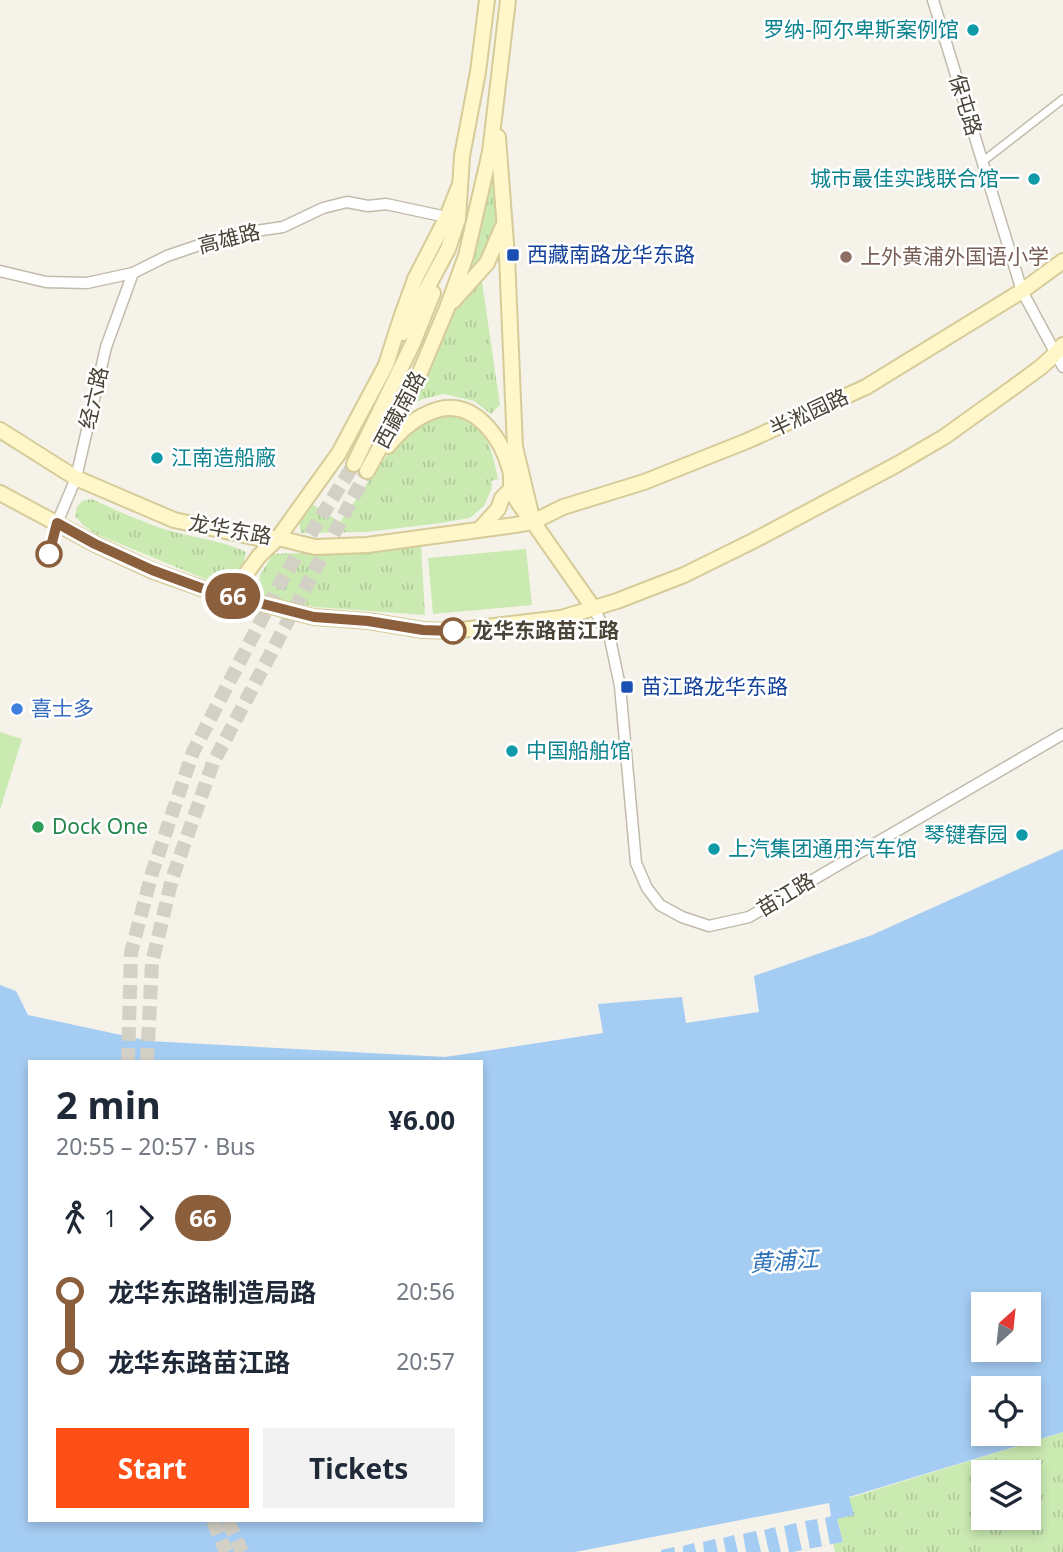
<!DOCTYPE html>
<meta charset="utf-8">
<style>
:root{--surface:#fff;--page:#f2f2f3;--text:#1f2937;--muted:#747a83;--accent:#fe4f17}
body{margin:0;font-family:"Noto Sans","Noto Sans SC",sans-serif;background:var(--page);color:var(--text);height:100vh;display:flex;flex-direction:column;font-size:26px;white-space:nowrap}
*{box-sizing:border-box;margin:0}
p{font-size:23px;color:var(--muted)}
.icon{flex:none;width:38px;height:38px;fill:none;stroke:currentColor;stroke-width:2;stroke-linecap:round;stroke-linejoin:round}
.map{position:relative;flex:1;overflow:hidden}
.details{position:absolute;left:28px;top:1060px;width:455px;height:462px;display:flex;flex-direction:column;background:var(--surface);border-radius:0px;box-shadow:0 4px 10px #0003}
.details>*{flex:none}
.badge{padding:0 14px;border-radius:23px;font-size:24px;line-height:46px}
.needle{width:46px;rotate:27deg}
.fabs{position:absolute;left:971px;top:1292px;display:grid;gap:14px}
.fabs a{display:grid;place-items:center;width:70px;height:70px;border-radius:0px;background:var(--surface);box-shadow:0 4px 10px #0003;font-size:35px}
.map>.badge{position:absolute;translate:-50% -50%;box-shadow:0 0 0 4px #fff}
.legs{display:flex;align-items:center;gap:10px;height:77px;padding:0 28px;font-size:23px}
.legs p{margin-inline-start:auto}
.overview{display:flex;align-items:center;justify-content:space-between;height:119px;padding:0 28px}
h1{font-size:38px;font-weight:700;line-height:52px}
.action{display:flex;gap:14px;margin-top:auto;padding:14px 28px}
.action a{flex:1;height:80px;border-radius:0px;background:var(--accent);color:#fff;font-size:28px;font-weight:700;line-height:80px;text-align:center}
.action a+a{background:var(--page);color:var(--text)}
ul{padding:0 28px;list-style:none}
li{display:flex;align-items:center;gap:24px;height:70px;font-size:26px}
li i{display:grid;place-items:center;width:10px;height:100%;margin:0 9px;background:currentColor}
li i::after{content:'';width:18px;height:18px;margin:-9px;border:5px solid;border-radius:50%;background:var(--surface)}
li p{margin-inline-start:auto}
li:first-child i{background:linear-gradient(#0000 50%,currentColor 0)}
li:last-child i{background:linear-gradient(currentColor 50%,#0000 0)}
.map>svg:first-child{display:block}
.grass{fill:url(#grass-tufts);fill-rule:evenodd}
.pitch{fill:#cbeab2}
.water{fill:#a5ccf2;fill-rule:evenodd}
.pier{fill:#f5f3e9}
.lines{fill:none;stroke-linecap:round;stroke-linejoin:round}
.secondary-tunnel{stroke:#d3d0c5;stroke-width:14;stroke-dasharray:14 7;stroke-linecap:butt}
.pedestrian-casing{stroke:#c1bbab;stroke-width:10}
.minor-casing{stroke:#c1bbab;stroke-width:13}
.secondary-casing{stroke:#d6cb99;stroke-width:18}
.pedestrian{stroke:#fff;stroke-width:7}
.minor{stroke:#fff;stroke-width:10}
.secondary{stroke:#fff7c9;stroke-width:14}
.line-1-casing{stroke:#fff;stroke-width:16}
.line-1{stroke:#8b5e3c;stroke-width:10}
.culture-dot{fill:#0f9aa8;stroke:#fff;stroke-width:2.5}
.transit-dot{fill:#1a4fb4;stroke:#fff;stroke-width:2.5}
.education-dot{fill:#8d6e63;stroke:#fff;stroke-width:2.5}
.stop-1-dot{fill:#fff;stroke:#8b5e3c;stroke-width:3.5}
.shop-dot{fill:#3f7fe0;stroke:#fff;stroke-width:2.5}
.leisure-dot{fill:#2e9e5b;stroke:#fff;stroke-width:2.5}
.labels{text-anchor:middle;stroke-width:5;stroke-linejoin:round;paint-order:stroke}
.culture-label{font-size:21px;fill:#0d838f;stroke:#fff;text-anchor:end}
.street-label{font-size:21px;fill:#494437;stroke:#fff}
.transit-label{font-size:21px;fill:#164399;stroke:#fff;text-anchor:start}
.education-label{font-size:21px;fill:#785e54;stroke:#fff;text-anchor:start}
.stop-label{font-size:21px;font-weight:bold;fill:#494437;stroke:#fff;text-anchor:start}
.shop-label{font-size:21px;fill:#366cbe;stroke:#fff;text-anchor:start}
.leisure-label{font-size:21px;fill:#27864d;stroke:#fff;text-anchor:start}
.water-label{font-size:23px;font-style:italic;fill:#2d71b9;stroke:#fff}
</style>
<div class="map">
<svg width="1063" height="1552" viewBox="0 0 1063 1552">
<defs>
<pattern id="grass-tufts" width="24" height="20" patternUnits="userSpaceOnUse" patternTransform="scale(1.75)"><rect width="24" height="20" fill="#cbeab2"/><path d="M3 7l-1-3M5 7V3M7 7l1-3M15 17l-1-3M17 17v-4M19 17l1-3" fill="none" stroke="#b0ca9a"/></pattern>
</defs>
<rect width="100%" height="100%" fill="#f5f3e9"/>
<g class="grass">
<polygon points="495,176 499,224 486,255 467,272 467,264 491,184"/>
<polygon points="481,275 500,405 491,414 474,401 444,394 423,399 413,404 414,394 455,303"/>
<path d="M448,414C486,425 491,443 498,479L491,481L492,488L484,506L470,518L441,523L367,532L301,533L299,522L310,503L340,522L392,448L414,423Z"/>
<path d="M92,499C120,512 148,525 178,533C201,539 224,541 246,552C244,565 238,580 223,582C218,583 210,580 205,579L96,534L83,525L75,516L77,507L82,501Z"/>
<polygon points="421,545 425,615 315,607 266,597 258,592 260,575 273,554 348,551"/>
<path d="M1063,1432V1552H835L833,1544L843,1542L837,1519L849,1498ZM984,1472H1029V1517H984Z"/>
</g>
<g class="pitch">
<polygon points="526,549 532,605 433,614 428,558"/>
<polygon points="0,732 22,739 0,810"/>
</g>
<path class="water" d="M1063,849V1432L849,1497L854,1515L837,1519L843,1542L793,1552H0V985L16,991L28,1015L149,1041L445,1057L603,1033L598,1004L682,997L686,1023L759,1012L754,976L872,935ZM30,1062H481V1521H30ZM984,1304H1029V1349H984ZM984,1388H1029V1433H984Z"/>
<polygon class="pier" points="829,1503 831,1516 825,1518 830,1545 822,1546 817,1519 805,1521 810,1549 802,1550 796,1523 784,1526 789,1552 781,1552 775,1527 764,1530 769,1552 761,1552 756,1531 743,1534 746,1552 738,1552 734,1535 723,1538 726,1552 718,1552 715,1539 703,1542 704,1552 696,1552 694,1543 683,1546 683,1552 675,1552 674,1547 661,1550 661,1552 575,1552"/>
<g class="lines">
<g class="secondary-tunnel">
<polyline points="128,1062 131,953 152,873 193,752 283,578 354,464"/>
<polyline points="147,1062 152,963 172,879 213,763 367,471"/>
<polyline points="213,1521 226,1552"/>
<polyline points="228,1521 242,1552"/>
</g>
<g class="pedestrian-casing">
<polyline id="pedestrian" points="982,162 1063,99"/>
</g>
<g class="minor-casing">
<g id="minor">
<polyline points="933,0 1022,291 1063,367"/>
<polyline points="0,271 46,282 87,283 133,273 167,256 229,235 283,227 323,208 347,202 368,206 386,204 451,218"/>
<polyline points="57,523 76,478 106,347 133,273"/>
<polyline points="594,609 610,639 620,686 636,863 647,888 660,905 682,917 709,926 749,917 1063,734"/>
</g>
</g>
<g class="secondary-casing">
<g id="secondary">
<polyline points="498,137 507,257 515,447 533,522"/>
<polyline points="453,301 487,263 502,228"/>
<polyline points="403,333 448,249 458,219 462,156 478,72 487,0"/>
<polyline points="0,430 76,478 174,520 258,538 278,538 315,547 367,545 508,526 533,522 563,507 644,482 747,441 866,387 1022,291 1063,261"/>
<path d="M388,446C402,428 418,415 440,409C476,401 502,439 510,470C512,476 510,484 512,491C517,503 525,512 533,522L594,609"/>
<polyline points="354,464 413,343 433,293"/>
<polyline points="367,471 416,382 447,308 466,256 490,152 508,0"/>
<polyline points="0,493 95,544 153,571 201,588 314,617 368,621 423,630 453,631 561,618 617,601 684,575 753,541 896,465 944,437 1011,389 1041,367 1055,354 1063,345"/>
<polyline points="480,529 498,509 502,498 511,489"/>
<polyline points="230,596 259,556 278,538 339,453 386,365 401,318 415,279 447,217 460,184"/>
</g>
</g>
<use href="#pedestrian" class="pedestrian"/>
<use href="#minor" class="minor"/>
<use href="#secondary" class="secondary"/>
</g>
<g class="lines">
<g class="line-1-casing">
<polyline id="line-1" points="49,554 57,523 95,544 152,570 201,588 314,617 368,621 423,630 453,631"/>
</g>
<use href="#line-1" class="line-1"/>
</g>
<g class="culture-dot">
<circle cx="973" cy="30" r="7"/>
<circle cx="1034" cy="179" r="7"/>
<circle cx="157" cy="458" r="7"/>
<circle cx="512" cy="751" r="7"/>
<circle cx="1022" cy="835" r="7"/>
<circle cx="714" cy="849" r="7"/>
</g>
<g class="transit-dot">
<rect x="506" y="248" width="14" height="14" rx="3.5"/>
<rect x="620" y="680" width="14" height="14" rx="3.5"/>
</g>
<circle class="education-dot" cx="846" cy="257" r="7"/>
<g class="stop-1-dot">
<circle cx="49" cy="554" r="12"/>
<circle cx="453" cy="631" r="12"/>
</g>
<circle class="shop-dot" cx="17" cy="709" r="7"/>
<circle class="leisure-dot" cx="38" cy="827" r="7"/>
<g class="labels">
<g class="culture-label">
<text x="959" y="37">罗纳-阿尔卑斯案例馆</text>
<text x="1020" y="186">城市最佳实践联合馆一</text>
<text x="171" y="465" text-anchor="start">江南造船廠</text>
<text x="526" y="758" text-anchor="start">中国船舶馆</text>
<text x="1008" y="842">琴键春园</text>
<text x="728" y="856" text-anchor="start">上汽集团通用汽车馆</text>
</g>
<g class="street-label">
<text transform="translate(965 105) rotate(73)" y="7">保屯路</text>
<text transform="translate(229 239) rotate(-14)" y="7">高雄路</text>
<text transform="translate(94 398) rotate(-77)" y="7">经六路</text>
<text transform="translate(400 410) rotate(-62)" y="7">西藏南路</text>
<text transform="translate(809 413) rotate(-25)" y="7">半淞园路</text>
<text transform="translate(230 530) rotate(10)" y="7">龙华东路</text>
<text transform="translate(786 895) rotate(-31)" y="7">苗江路</text>
</g>
<g class="transit-label">
<text x="527" y="262">西藏南路龙华东路</text>
<text x="641" y="694">苗江路龙华东路</text>
</g>
<g class="education-label">
<text x="860" y="264">上外黄浦外国语小学</text>
</g>
<g class="stop-label">
<text x="472" y="638">龙华东路苗江路</text>
</g>
<g class="shop-label">
<text x="31" y="716">喜士多</text>
</g>
<g class="leisure-label">
<text x="52" y="834">Dock One</text>
</g>
<g class="water-label">
<text transform="translate(784 1261) rotate(-4)" y="8">黄浦江</text>
</g>
</g>
</svg>
<div class="fabs">
<a><svg class="needle" viewBox="-14 -14 28 28"><path d="M0-13l5 13h-10z" fill="#e53935"/><path d="M0 13l5-13h-10z" fill="#747a83"/></svg></a>
<a><svg class="icon" aria-label="locate" viewBox="0 0 24 24"><circle cx="12" cy="12" r="6"/><path d="M12 2v4M12 18v4M2 12h4M18 12h4"/></svg></a>
<a><svg class="icon" aria-label="layers" viewBox="0 0 24 24"><path d="M12 4l9 5-9 5-9-5zM3 14l9 5 9-5"/></svg></a>
</div>
<b class="badge" style="left:233px;top:596px;background:#8b5e3c;color:#fff">66</b>
<section class="details">
<div class="overview"><div><h1>2 min</h1><p>20:55 – 20:57 · Bus</p></div><b>¥6.00</b></div>
<div class="legs"><svg class="icon" aria-label="walk" viewBox="0 0 24 24"><circle cx="13" cy="4" r="2"/><path d="M13 8l-2 6 4 7M11 14l-3 7M7 12l3-4h3l4 4"/></svg>1<svg class="icon" aria-label="forward" viewBox="0 0 24 24"><path d="M9 5l7 7-7 7"/></svg><b class="badge" style="background:#8b5e3c;color:#fff">66</b></div>
<ul>
<li><i style="color:#8b5e3c"></i><b>龙华东路制造局路</b><p>20:56</p></li>
<li><i style="color:#8b5e3c"></i><b>龙华东路苗江路</b><p>20:57</p></li>
</ul>
<div class="action"><a>Start</a><a>Tickets</a></div>
</section>
</div>
